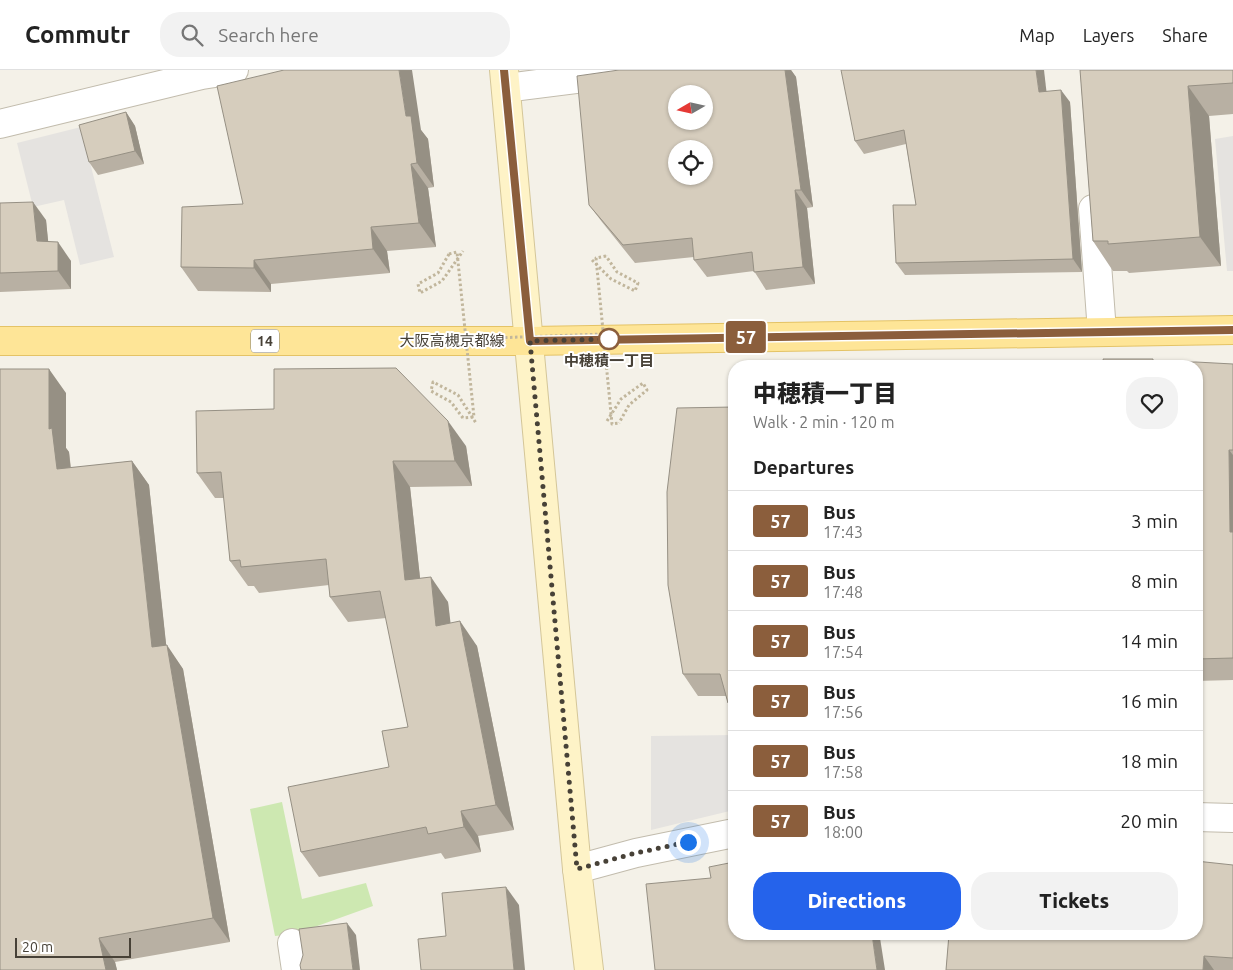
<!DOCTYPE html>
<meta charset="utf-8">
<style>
:root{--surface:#fff;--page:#f2f2f2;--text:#222;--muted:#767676;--line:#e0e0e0;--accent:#2563eb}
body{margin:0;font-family:Ubuntu,"Noto Sans JP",sans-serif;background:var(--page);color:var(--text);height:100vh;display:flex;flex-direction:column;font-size:19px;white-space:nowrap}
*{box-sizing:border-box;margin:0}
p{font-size:16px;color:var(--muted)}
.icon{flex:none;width:28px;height:28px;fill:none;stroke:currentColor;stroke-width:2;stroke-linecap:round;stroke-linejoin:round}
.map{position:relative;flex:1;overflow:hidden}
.sheet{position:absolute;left:728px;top:290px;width:475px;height:580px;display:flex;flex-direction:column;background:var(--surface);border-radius:20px;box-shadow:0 1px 4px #0004}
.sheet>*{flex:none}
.badge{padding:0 10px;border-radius:4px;font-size:18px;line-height:32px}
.needle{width:32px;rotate:261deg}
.controls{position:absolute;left:668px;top:15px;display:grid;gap:10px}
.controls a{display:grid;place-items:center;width:45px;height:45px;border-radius:50%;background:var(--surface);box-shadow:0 1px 4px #0004;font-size:25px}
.scale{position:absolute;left:15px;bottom:12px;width:116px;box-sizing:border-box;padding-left:5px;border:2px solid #474137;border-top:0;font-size:14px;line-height:18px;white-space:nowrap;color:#474137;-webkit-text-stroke:4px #fff;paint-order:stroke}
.you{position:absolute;width:25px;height:25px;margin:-12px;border:4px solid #fff;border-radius:50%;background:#1a73e8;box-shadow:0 0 0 8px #1a73e833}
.map>.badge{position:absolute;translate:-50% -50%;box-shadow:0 0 0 2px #fff}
h2{padding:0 25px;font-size:19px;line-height:45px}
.round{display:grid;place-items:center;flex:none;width:52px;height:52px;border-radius:20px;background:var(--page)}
.summary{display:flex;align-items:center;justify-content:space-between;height:85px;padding:0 25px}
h1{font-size:24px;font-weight:800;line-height:38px}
.cta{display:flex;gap:10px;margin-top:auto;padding:10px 25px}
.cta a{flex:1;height:58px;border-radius:20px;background:var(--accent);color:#fff;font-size:20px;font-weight:800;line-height:58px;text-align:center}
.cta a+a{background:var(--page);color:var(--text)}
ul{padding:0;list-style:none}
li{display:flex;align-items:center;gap:15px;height:60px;padding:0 25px;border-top:1px solid var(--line)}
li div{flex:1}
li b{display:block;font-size:19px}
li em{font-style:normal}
li .badge{min-width:55px;font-weight:700;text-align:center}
header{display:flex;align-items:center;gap:30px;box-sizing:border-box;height:70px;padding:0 25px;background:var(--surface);border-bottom:1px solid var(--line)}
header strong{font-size:24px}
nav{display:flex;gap:28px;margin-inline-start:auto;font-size:18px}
.search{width:350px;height:45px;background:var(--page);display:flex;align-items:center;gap:12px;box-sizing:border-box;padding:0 18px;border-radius:20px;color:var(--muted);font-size:19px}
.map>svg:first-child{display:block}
.green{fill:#cde8b1}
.parking{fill:#e5e3e0}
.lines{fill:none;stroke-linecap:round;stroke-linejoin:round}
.street-casing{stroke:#c2bcad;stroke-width:30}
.secondary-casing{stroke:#d4c698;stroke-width:30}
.primary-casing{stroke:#e4c366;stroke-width:30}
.path{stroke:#c1b69c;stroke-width:3;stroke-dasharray:2.5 2.5;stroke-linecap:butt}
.street{stroke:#fff;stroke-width:28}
.secondary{stroke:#fef3c7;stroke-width:28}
.primary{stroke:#fee597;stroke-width:28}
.path-bridge{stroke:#c1b69c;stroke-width:3;stroke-dasharray:2.5 2.5;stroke-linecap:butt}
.wall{fill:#b8b0a3}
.shaded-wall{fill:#969084}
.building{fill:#d6cdbd;stroke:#969084;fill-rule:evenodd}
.line-casing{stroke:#fff;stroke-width:11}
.line{stroke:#8b5e3c;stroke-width:8}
.walk{stroke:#474137;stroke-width:5;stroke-dasharray:0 9}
.stop-dot{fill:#fff;stroke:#8b5e3c;stroke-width:2.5}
.labels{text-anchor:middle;stroke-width:4;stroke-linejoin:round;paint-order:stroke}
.shield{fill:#fff;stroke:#7e7a73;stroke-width:1}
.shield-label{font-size:14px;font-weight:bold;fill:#474137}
.street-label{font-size:15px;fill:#474137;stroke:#fff}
.stop-label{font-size:15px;font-weight:bold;fill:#474137;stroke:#fff}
</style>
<header>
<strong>Commutr</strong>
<div class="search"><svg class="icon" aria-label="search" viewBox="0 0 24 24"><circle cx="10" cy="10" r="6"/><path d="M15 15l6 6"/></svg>Search here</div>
<nav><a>Map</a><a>Layers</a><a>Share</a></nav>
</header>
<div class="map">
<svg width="1233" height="900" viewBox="0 0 1233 900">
<rect width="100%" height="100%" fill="#f4f1e8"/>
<polygon class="green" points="282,732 302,829 366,813 373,836 295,864 275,866 250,739"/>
<g class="parking">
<polygon points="81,57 114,187 80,195 64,130 33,137 17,73"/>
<polygon points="1233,66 1233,201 1227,201 1215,69"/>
<polygon points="734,665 734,740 651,760 651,666"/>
</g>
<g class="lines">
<g class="street-casing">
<g id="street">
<polyline points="506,18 647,0"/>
<polyline points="0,54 202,5 234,0"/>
<polyline points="1093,139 1102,262"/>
<polyline points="1196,747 1233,748"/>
<polyline points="577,799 636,783 734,763"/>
<polyline points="292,873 296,900"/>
</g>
</g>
<g class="secondary-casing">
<polyline id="secondary" points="504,0 577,799 589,900"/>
</g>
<g class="primary-casing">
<polyline id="primary" points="0,271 530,271 1233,260"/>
</g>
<g class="path">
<polyline points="449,184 438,203 418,214 420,223 442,211 463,181"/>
<polyline points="592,190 611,209 635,221 638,213 617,202 606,186"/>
<polyline points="463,348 451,332 431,321 433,312 458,325 476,353"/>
<polyline points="607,351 621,329 643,313 647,320 629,335 619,353"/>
</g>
<use href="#street" class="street"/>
<use href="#secondary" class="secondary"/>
<use href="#primary" class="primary"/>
<g class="path-bridge">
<polyline points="449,184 457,182 474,347 463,348"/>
<polyline points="606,186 596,188 612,354 619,353"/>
<polyline points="465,269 604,264"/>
</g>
</g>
<g class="wall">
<polygon points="619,0 791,0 796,7 813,137 807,138 815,214 766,220 754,201 707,207 694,190 694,187 635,193 602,152 589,135"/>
<polygon points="1080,0 1233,0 1233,44 1209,46 1221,196 1129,203 1127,201 1113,201 1093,171"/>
<polygon points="1046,21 1070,32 1082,202 905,205 896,193 916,135 906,74 864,84 855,71"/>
<polygon points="126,42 135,56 144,94 98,105 89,92"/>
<polygon points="421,60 428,69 434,117 428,118 436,177 387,181 390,203 271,214 271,222 198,221 181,197 243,134"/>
<polygon points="0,133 46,150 48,172 71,191 71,219 0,222"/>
<polygon points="1156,293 1233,294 1233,610 1196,611 1196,296"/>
<polygon points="66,323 66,378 69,382 71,398 132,391 149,415 166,575 183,599 230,872 115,892 117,900 0,900"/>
<polygon points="734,337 734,641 728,633 726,626 698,626 683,604"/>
<polygon points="466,376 472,416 410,417 420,508 448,532 450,553 477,576 514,760 478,766 481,782 445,789 441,783 319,807 301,782 389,697 408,657 386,548 348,552 330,527 329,515 259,523 254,516 248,516 230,491 224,428 215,428 197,403"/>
<polygon points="1233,795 1233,900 946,900 949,866 947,864 1196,864"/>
</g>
<g class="shaded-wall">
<polygon points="399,0 412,0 421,60 428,69 434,117 417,93 406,46"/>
<polygon points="785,0 791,0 796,7 813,137 801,120"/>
<polygon points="1036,0 1044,0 1048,35 1039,22"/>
<polygon points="1188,16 1209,46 1221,196 1200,167"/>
<polygon points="1061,20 1070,32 1082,202 1073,189"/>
<polygon points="126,42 135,56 144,94 135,81"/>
<polygon points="411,94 428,118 436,177 419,153"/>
<polygon points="795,120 807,138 815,214 803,197"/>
<polygon points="33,132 46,150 50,189 37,171"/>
<polygon points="371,157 387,181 390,203 373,179"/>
<polygon points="58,172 71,191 71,219 58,201"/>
<polygon points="254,190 271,214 271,222 254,198"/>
<polygon points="49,299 66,323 66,378 69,382 73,423 57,399 49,359"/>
<polygon points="448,351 466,376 472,416 455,391"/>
<polygon points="1229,380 1233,385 1233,466 1230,462"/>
<polygon points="132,391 149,415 169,601 152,577"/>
<polygon points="393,391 410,417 423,535 405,510"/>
<polygon points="431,507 448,532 454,581 436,556"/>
<polygon points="460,551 477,576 514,760 496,735"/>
<polygon points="167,575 183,599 230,872 213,848"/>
<polygon points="461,741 478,766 481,782 464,757"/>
<polygon points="506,817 519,835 525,900 514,900"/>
<polygon points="347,853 356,865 360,900 353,900"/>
<polygon points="872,864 877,864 880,868 885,900 877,900"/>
<polygon points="99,868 115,892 117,900 106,900"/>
<polygon points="1204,886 1214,900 1203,900"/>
</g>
<g class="building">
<polygon points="284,0 399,0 406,46 411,46 417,93 411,94 419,153 371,157 373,179 254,190 254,198 181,197 182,137 243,134 217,16"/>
<path d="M619,0H785L801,120H795L803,197L754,202L752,182L694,190L692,168L623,175L589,135L577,6ZM676,24H704V51H676ZM676,79H704V106H676Z"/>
<polygon points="841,0 1036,0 1039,22 1061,20 1073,189 896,193 893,135 916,135 904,60 855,71"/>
<polygon points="1080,0 1233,0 1233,13 1188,16 1200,167 1108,174 1108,171 1093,171"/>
<polygon points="126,42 135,81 89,92 79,55"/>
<polygon points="33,132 37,171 58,172 58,201 0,203 0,133"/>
<polygon points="1103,289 1153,289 1153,293 1196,292 1233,294 1233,380 1229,380 1230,462 1233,462 1233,588 1196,589 1196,296 1105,296"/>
<polygon points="952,294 952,296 928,296"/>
<polygon points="396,298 448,351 455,391 393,391 405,510 431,507 436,556 460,551 496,735 461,741 464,757 428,764 426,757 301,782 288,717 389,697 382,661 408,657 380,521 330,527 326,489 241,497 240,490 230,491 221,402 197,403 196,341 274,339 274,299"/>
<polygon points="0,299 49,299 49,359 52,358 57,399 132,391 152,577 167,575 213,848 99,868 106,900 0,900"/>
<polygon points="734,337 734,633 728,633 720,604 683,604 668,515 667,422 677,338"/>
<polygon points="1196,791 1233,795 1233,888 1204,886 1203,900 946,900 949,864 1196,864"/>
<polygon points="734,792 734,864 872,864 877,900 655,900 646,814 711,808 709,797"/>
<polygon points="506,817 514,900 421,900 418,869 446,866 442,823"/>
<polygon points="347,853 353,900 301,900 300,895 303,885 299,859"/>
</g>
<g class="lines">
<g class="line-casing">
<polyline id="line" points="504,0 530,271 1233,260"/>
</g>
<use href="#line" class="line"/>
<polyline class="walk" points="609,269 530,271 577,799 636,783 688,772"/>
</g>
<circle class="stop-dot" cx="609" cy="269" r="10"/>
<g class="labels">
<rect class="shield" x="251" y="259.5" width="28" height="23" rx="4"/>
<g class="shield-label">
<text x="265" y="276">14</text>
</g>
<g class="street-label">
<text x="452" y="276">大阪高槻京都線</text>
</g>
<g class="stop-label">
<text x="609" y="296">中穂積一丁目</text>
</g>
</g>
</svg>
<div class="controls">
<a><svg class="needle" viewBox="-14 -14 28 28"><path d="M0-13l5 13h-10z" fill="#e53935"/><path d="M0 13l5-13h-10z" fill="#767676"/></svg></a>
<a><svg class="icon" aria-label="locate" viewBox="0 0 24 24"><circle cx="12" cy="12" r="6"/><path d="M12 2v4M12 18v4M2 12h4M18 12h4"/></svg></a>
</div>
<div class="scale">20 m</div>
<div class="you" style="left:688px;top:772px"></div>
<b class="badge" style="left:746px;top:267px;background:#8b5e3c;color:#fff">57</b>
<section class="sheet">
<div class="summary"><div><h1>中穂積一丁目</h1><p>Walk · 2 min · 120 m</p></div><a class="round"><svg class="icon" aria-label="heart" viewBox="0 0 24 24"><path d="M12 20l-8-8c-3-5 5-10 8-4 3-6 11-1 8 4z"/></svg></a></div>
<h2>Departures</h2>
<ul>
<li><span class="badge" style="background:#8b5e3c;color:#fff">57</span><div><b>Bus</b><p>17:43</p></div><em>3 min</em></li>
<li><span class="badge" style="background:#8b5e3c;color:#fff">57</span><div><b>Bus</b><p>17:48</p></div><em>8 min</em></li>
<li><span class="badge" style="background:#8b5e3c;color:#fff">57</span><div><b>Bus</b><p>17:54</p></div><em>14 min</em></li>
<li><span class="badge" style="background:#8b5e3c;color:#fff">57</span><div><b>Bus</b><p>17:56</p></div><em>16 min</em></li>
<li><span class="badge" style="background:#8b5e3c;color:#fff">57</span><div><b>Bus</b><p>17:58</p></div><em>18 min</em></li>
<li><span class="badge" style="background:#8b5e3c;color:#fff">57</span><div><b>Bus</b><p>18:00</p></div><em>20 min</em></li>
</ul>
<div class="cta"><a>Directions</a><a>Tickets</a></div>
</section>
</div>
